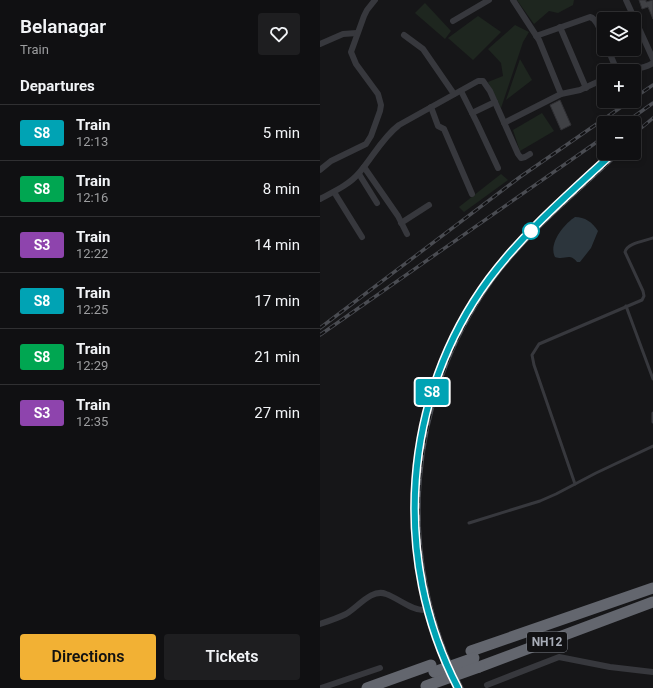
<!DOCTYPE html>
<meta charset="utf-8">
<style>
:root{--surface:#101012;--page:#1e1e20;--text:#f1f3f6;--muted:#9c9d9f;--line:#303032;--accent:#f2b134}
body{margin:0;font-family:Roboto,sans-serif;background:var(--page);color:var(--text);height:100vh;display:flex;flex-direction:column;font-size:15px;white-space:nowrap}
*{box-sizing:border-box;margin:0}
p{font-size:13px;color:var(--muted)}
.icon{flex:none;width:22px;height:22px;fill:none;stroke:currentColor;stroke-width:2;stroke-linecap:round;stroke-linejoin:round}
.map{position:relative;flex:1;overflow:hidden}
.details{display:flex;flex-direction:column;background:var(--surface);width:320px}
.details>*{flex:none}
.badge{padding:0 8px;border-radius:3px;font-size:14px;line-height:26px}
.fabs{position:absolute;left:277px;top:12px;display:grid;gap:8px}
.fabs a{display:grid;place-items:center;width:44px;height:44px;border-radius:4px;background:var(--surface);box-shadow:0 2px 6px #0003,0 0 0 1px var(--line);font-size:20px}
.map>.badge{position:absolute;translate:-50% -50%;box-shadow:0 0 0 2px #fff}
h2{padding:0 20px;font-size:15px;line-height:36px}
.round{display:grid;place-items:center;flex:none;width:42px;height:42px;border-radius:4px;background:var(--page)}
.head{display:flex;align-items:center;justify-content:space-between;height:68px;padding:0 20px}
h1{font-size:19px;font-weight:600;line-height:30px}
.button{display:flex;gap:8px;margin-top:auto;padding:8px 20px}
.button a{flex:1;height:46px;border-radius:4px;background:var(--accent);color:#111;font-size:16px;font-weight:600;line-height:46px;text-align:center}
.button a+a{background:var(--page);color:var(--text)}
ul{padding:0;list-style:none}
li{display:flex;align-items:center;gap:12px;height:56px;padding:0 20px;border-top:1px solid var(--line)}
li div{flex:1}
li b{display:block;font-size:15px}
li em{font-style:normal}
li .badge{min-width:44px;font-weight:700;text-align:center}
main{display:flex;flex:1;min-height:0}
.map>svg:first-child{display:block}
.green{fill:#1e261f}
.water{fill:#2c353c}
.building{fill:#404145;stroke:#303034}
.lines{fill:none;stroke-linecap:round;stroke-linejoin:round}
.lane{stroke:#37383d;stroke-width:3}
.street{stroke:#37383d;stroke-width:6}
.highway{stroke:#63666e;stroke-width:11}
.rail-casing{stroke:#4a4c52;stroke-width:3.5}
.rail{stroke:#111113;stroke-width:2;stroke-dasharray:6;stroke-linecap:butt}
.highway-bridge{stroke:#63666e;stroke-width:11}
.line-casing{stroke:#fff;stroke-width:9}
.line{stroke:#00a3b4;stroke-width:6}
.stop-dot{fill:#fff;stroke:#00a3b4;stroke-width:2}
.labels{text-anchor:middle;stroke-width:3;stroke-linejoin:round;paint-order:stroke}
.shield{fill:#111113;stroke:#7b7e86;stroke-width:1}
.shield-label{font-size:12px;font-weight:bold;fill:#a8adb8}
</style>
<main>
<section class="details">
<div class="head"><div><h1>Belanagar</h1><p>Train</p></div><a class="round"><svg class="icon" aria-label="heart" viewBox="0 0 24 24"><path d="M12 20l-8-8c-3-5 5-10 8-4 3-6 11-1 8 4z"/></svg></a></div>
<h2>Departures</h2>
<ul>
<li><span class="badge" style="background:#00a3b4;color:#fff">S8</span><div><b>Train</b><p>12:13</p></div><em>5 min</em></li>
<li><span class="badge" style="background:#00a651;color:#fff">S8</span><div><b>Train</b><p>12:16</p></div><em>8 min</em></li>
<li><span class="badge" style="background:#8e44ad;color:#fff">S3</span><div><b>Train</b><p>12:22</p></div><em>14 min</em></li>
<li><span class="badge" style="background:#00a3b4;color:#fff">S8</span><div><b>Train</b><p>12:25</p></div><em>17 min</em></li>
<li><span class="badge" style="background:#00a651;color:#fff">S8</span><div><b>Train</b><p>12:29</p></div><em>21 min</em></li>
<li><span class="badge" style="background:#8e44ad;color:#fff">S3</span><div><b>Train</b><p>12:35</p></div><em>27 min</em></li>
</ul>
<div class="button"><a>Directions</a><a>Tickets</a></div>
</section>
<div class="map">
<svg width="333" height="688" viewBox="0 0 333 688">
<rect width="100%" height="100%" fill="#161618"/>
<g class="green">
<polygon points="197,0 254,0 253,5 238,13 229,11 214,24"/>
<polygon points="105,3 131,31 125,39 95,13"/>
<polygon points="158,16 181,32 153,60 128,38"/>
<polygon points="195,25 209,32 203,42 181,108 168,82 183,76 181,63 168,49"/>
<polygon points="200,59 212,80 186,100"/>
<polygon points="222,113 234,131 200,151 193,130"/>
<polygon points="181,174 188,180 144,212 139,207"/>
</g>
<path class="water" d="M255,217C265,217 272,222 278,231L271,248L260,262H257C249,252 245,261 235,257C228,244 244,224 255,217Z"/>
<g class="building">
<polygon points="319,0 326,0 326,2 333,0 333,19 328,7 322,9"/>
<polygon points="240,100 251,125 241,130 230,105"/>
</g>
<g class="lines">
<g class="lane">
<polyline points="306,306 333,379"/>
<polyline points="333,413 333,422"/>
<path d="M255,484L214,365L212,355L219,344L322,300L324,296L323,291L305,252C307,243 325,241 333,238"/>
<polyline points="149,523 220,501 236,494 276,473 333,446"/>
</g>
<g class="street">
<polyline points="193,0 219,40 241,94"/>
<polyline points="306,0 333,59"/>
<polyline points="133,21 169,0"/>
<polyline points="240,27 266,88"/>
<polyline points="84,35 103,49 134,94"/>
<path d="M216,36L270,17C278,19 281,33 284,41"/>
<polyline points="0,44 23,34 37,33"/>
<polyline points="288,49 297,71"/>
<path d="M303,71C315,68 322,70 333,63"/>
<polyline points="141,91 157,123 178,168"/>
<polyline points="111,107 118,126 124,129 152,194"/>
<polyline points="152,113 175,102"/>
<polyline points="184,123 241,94 260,90 284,79"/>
<polyline points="44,167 78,216 87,234"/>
<polyline points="0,170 11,161 46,144 51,136 60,111 61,105 58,94 36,64 31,52 44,16 47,10 55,0"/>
<polyline points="39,174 57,203"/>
<polyline points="14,192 42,237"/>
<path d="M0,199C13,192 29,185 39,173C53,157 62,138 79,125L158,81H163L170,91L198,154L201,158L205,157L210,154"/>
<polyline points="81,223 109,205"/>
<path d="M0,624C9,621 18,618 26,614C38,607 52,588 66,594C78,598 91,610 103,610"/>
<polyline points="167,685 239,657 290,667 333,672"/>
<polyline points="1,688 60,668"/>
</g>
<g class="highway">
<polyline points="151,651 333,588"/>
<polyline points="159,667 333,602"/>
<polyline points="47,688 111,665"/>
</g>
<g class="rail-casing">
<g id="rail">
<polyline points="314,98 333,85"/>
<polyline points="305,123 333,103"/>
<polyline points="314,134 333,118"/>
<polyline points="0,328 200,177 310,101"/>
<polyline points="0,335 284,137"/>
<path d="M142,688C75,559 87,400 172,281C207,233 256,194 299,153"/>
</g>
</g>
<use href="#rail" class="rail"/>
<g class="highway-bridge">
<polyline points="114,672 154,658"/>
<polyline points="106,686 159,667"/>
</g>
</g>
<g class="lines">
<g class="line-casing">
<path id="line" d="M138,688C71,559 82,397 169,279C204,232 250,193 293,153"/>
</g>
<use href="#line" class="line"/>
</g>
<circle class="stop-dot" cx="211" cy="231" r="8"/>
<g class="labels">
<rect class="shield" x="207" y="632" width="40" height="20" rx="3"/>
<g class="shield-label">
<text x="227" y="646">NH12</text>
</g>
</g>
</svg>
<div class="fabs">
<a><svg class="icon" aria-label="layers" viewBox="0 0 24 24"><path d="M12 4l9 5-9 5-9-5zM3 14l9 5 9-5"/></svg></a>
<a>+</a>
<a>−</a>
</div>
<b class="badge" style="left:112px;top:392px;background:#00a3b4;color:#fff">S8</b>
</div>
</main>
